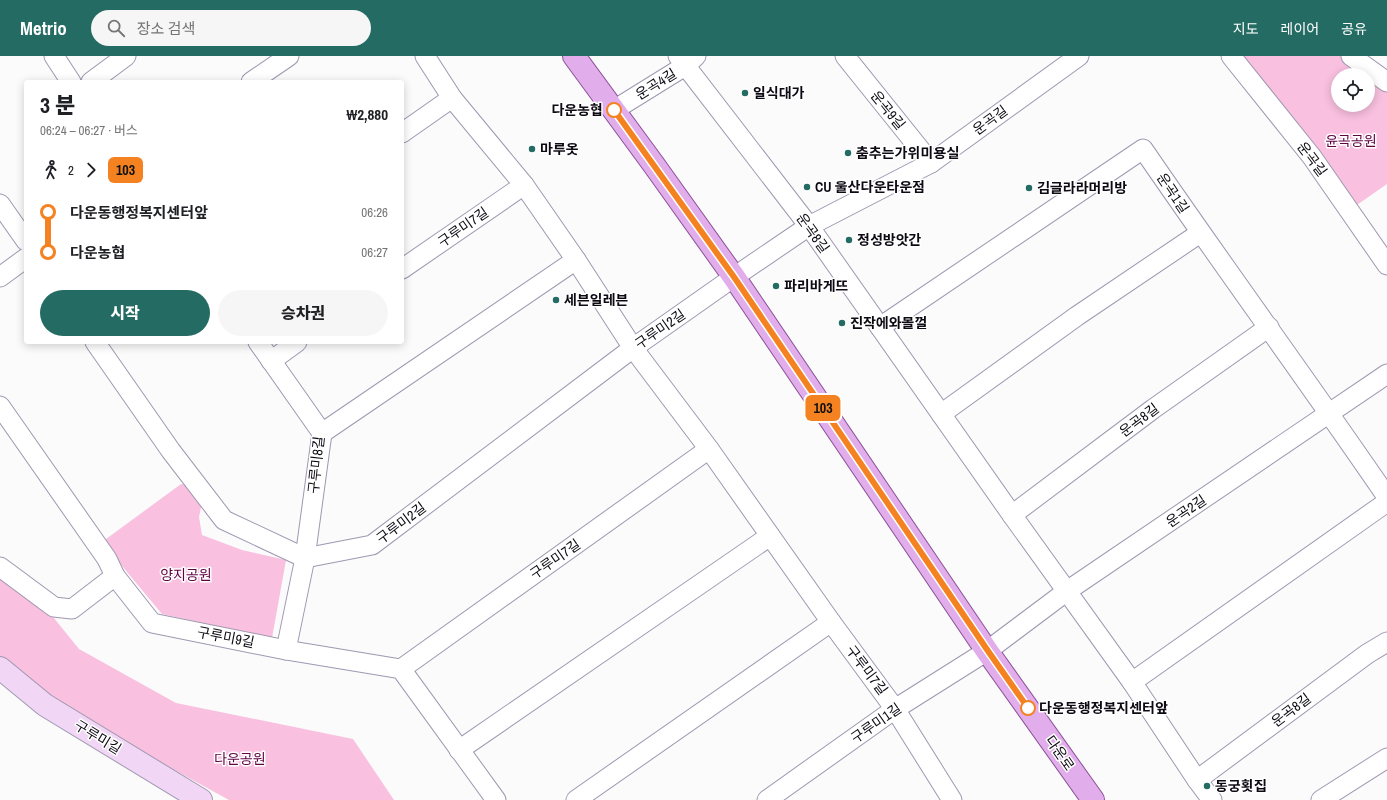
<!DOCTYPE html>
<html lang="ko">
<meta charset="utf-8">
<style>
:root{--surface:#fff;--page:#f6f6f6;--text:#202124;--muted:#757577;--accent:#246c63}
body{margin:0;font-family:"Archivo Narrow","Noto Sans KR",sans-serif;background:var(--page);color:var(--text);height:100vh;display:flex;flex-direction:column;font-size:15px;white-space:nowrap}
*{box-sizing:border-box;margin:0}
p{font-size:13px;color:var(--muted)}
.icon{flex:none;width:22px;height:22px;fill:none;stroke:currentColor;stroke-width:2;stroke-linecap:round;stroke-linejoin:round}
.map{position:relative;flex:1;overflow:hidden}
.details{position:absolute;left:24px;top:24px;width:380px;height:264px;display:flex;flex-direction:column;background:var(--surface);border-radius:4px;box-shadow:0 2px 10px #0003}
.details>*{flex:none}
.badge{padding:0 8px;border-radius:6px;font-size:14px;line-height:26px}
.buttons{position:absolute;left:1331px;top:12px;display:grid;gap:8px}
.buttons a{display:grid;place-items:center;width:44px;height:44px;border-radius:50%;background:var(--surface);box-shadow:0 2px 10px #0003;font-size:20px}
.map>.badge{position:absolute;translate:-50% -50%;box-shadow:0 0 0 2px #fff}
.legs{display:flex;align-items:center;gap:6px;height:44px;padding:0 16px;font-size:13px}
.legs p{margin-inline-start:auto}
.summary{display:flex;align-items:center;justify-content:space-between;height:68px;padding:0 16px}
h1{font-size:22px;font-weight:800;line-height:30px}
.cta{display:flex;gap:8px;margin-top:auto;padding:8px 16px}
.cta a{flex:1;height:46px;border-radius:24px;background:var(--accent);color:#fff;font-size:16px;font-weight:800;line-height:46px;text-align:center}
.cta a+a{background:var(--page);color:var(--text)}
ul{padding:0 16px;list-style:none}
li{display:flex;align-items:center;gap:14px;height:40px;font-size:15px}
li i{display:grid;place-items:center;width:6px;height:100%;margin:0 5px;background:currentColor}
li i::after{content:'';width:10px;height:10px;margin:-5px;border:3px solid;border-radius:50%;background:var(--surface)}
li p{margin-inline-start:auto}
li:first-child i{background:linear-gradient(#0000 50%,currentColor 0)}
li:last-child i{background:linear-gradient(currentColor 50%,#0000 0)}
header{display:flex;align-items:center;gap:24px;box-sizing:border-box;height:56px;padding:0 20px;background:var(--accent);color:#fff}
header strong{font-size:19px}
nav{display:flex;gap:22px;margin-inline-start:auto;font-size:14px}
.search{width:280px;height:36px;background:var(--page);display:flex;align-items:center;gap:10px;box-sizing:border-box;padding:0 14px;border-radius:22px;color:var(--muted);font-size:15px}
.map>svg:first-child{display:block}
.green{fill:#f9c0df;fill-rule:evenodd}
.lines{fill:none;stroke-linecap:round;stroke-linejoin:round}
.street-casing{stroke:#9f98b1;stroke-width:21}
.secondary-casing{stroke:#9f98b1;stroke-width:24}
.primary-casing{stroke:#8b5097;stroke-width:24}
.street{stroke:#fff;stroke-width:19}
.secondary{stroke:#f1d6f5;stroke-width:22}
.primary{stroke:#e2adeb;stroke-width:22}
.line-1-casing{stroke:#fff;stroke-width:9}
.line-1{stroke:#f58220;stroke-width:6}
.poi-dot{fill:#246c63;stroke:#fff;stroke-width:1.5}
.stop-1-dot{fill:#fff;stroke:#f58220;stroke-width:2}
.labels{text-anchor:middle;stroke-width:3;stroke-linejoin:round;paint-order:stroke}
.street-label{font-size:14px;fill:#0d0a13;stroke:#fff}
.poi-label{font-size:14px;font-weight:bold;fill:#0d0a13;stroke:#fff;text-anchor:start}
.stop-label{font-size:14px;font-weight:bold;fill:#0d0a13;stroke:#fff;text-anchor:end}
.park-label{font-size:14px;fill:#5f0343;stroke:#fff}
</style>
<header>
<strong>Metrio</strong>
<div class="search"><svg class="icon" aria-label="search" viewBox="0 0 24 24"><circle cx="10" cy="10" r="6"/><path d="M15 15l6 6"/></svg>장소 검색</div>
<nav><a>지도</a><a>레이어</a><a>공유</a></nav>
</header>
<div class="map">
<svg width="1387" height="744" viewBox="0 0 1387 744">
<rect width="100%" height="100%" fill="#fbfbfb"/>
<g class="green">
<path d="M1243,0H1343L1387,31V128L1354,151ZM1338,19H1368V49H1338Z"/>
<polygon points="181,428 196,430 203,442 199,461 202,479 242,494 286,504 272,582 162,558 102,486"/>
<polygon points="0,508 32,535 79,593 176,647 353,683 394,744 229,744 20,629 0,612"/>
</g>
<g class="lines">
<g class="street-casing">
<g id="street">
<polyline points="54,0 71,26"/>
<polyline points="425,0 452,42 524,129 576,204 633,292 709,393 831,566 895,653 952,744"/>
<polyline points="678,0 809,170 1012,459 1132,626 1197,724 1212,744"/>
<polyline points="845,0 931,107"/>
<polyline points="1231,0 1312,101 1387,209"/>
<polyline points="1351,0 1387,26"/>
<polyline points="91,26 126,0"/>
<polyline points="251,26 289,0"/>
<polyline points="614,54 685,10 696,0"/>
<polyline points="402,77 452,42"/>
<polyline points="0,148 26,185"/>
<polyline points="402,213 524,129"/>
<polyline points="0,221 26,202"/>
<path d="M880,271L1143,93C1223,210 1307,324 1387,441"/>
<polyline points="95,286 171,395 224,464 305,502 372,489 633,292 734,221 809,170 931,107 1079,0"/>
<polyline points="258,286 322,377 305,502 286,594"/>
<polyline points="271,305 297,286"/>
<polyline points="0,350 107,503 115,520 152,567 286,594 401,613 496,744"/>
<polyline points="941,358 1077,260 1200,177"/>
<polyline points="322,377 576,204"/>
<polyline points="1012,459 1153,353 1269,271"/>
<polyline points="0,511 54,551 72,553 115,520"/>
<polyline points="401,613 709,393"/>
<polyline points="1132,626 1387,446"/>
<polyline points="459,694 770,480"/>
<polyline points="1197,724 1367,598 1387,586"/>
<polyline points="576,744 831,566"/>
<polyline points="767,744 895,653 987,595 1067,535 1387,318"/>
<polyline points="1321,744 1387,702"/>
</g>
</g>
<g class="secondary-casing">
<polyline id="secondary" points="0,612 45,649 201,744"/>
</g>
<g class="primary-casing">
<polyline id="primary" points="574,0 654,109 734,221 987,595 1093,744"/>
</g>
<use href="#street" class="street"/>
<use href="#secondary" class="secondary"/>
<use href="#primary" class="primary"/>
</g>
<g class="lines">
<g class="line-1-casing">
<polyline id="line-1" points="614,54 734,221 988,595 1028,652"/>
</g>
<use href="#line-1" class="line-1"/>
</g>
<g class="poi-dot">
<circle cx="745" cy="37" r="4"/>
<circle cx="532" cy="93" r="4"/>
<circle cx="848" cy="97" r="4"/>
<circle cx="807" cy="131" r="4"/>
<circle cx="1029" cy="132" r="4"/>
<circle cx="849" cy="184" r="4"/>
<circle cx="776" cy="230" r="4"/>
<circle cx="556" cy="244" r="4"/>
<circle cx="842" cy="267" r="4"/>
<circle cx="1207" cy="730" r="4"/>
</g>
<g class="stop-1-dot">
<circle cx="614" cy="54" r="7"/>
<circle cx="1028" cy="652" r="7"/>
</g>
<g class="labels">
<g class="street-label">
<text transform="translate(656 28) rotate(-32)" y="5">운곡4길</text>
<text transform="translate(888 54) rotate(51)" y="5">운곡9길</text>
<text transform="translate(990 64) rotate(-36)" y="5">운곡길</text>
<text transform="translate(1312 103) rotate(53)" y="5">운곡길</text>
<text transform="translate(1173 137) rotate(56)" y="5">운곡1길</text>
<text transform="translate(463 171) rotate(-35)" y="5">구루미7길</text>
<text transform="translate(813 177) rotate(54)" y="5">운곡8길</text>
<text transform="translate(660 273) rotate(-35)" y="5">구루미2길</text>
<text transform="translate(1139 364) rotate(-37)" y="5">운곡8길</text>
<text transform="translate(316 409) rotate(-84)" y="5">구루미8길</text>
<text transform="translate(1186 455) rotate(-34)" y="5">운곡2길</text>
<text transform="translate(401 467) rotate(-37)" y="5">구루미2길</text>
<text transform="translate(555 503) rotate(-35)" y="5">구루미7길</text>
<text transform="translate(226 581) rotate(11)" y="5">구루미9길</text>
<text transform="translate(867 614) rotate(53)" y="5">구루미7길</text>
<text transform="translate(1291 654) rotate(-37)" y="5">운곡8길</text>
<text transform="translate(876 667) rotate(-35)" y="5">구루미1길</text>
<text transform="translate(98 681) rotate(31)" y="5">구루미길</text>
<text transform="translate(1060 697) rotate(55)" y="5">다운로</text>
</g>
<g class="poi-label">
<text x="753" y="42">일식대가</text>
<text x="540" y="98">마루옷</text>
<text x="856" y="102">춤추는가위미용실</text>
<text x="815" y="136">CU 울산다운타운점</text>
<text x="1037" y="137">김글라라머리방</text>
<text x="857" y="189">정성방앗간</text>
<text x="784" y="235">파리바게뜨</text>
<text x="564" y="249">세븐일레븐</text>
<text x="850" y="272">진작에와볼껄</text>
<text x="1215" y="735">동궁횟집</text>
</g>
<g class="stop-label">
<text x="603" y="59">다운농협</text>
<text x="1039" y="657" text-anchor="start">다운동행정복지센터앞</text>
</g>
<g class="park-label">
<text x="1351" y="90">윤곡공원</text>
<text x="186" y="524">양지공원</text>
<text x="240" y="708">다운공원</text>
</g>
</g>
</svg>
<div class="buttons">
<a><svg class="icon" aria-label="locate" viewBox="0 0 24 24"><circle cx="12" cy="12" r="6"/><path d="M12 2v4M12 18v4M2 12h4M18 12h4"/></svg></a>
</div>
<b class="badge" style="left:823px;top:352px;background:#f58220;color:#111">103</b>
<section class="details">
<div class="summary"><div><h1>3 분</h1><p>06:24 – 06:27 · 버스</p></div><b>₩2,880</b></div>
<div class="legs"><svg class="icon" aria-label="walk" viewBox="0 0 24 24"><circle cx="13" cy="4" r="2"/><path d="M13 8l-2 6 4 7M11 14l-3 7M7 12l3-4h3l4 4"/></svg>2<svg class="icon" aria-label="forward" viewBox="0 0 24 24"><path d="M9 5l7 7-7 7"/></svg><b class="badge" style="background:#f58220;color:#111">103</b></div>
<ul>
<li><i style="color:#f58220"></i><b>다운동행정복지센터앞</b><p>06:26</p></li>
<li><i style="color:#f58220"></i><b>다운농협</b><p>06:27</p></li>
</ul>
<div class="cta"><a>시작</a><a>승차권</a></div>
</section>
</div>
